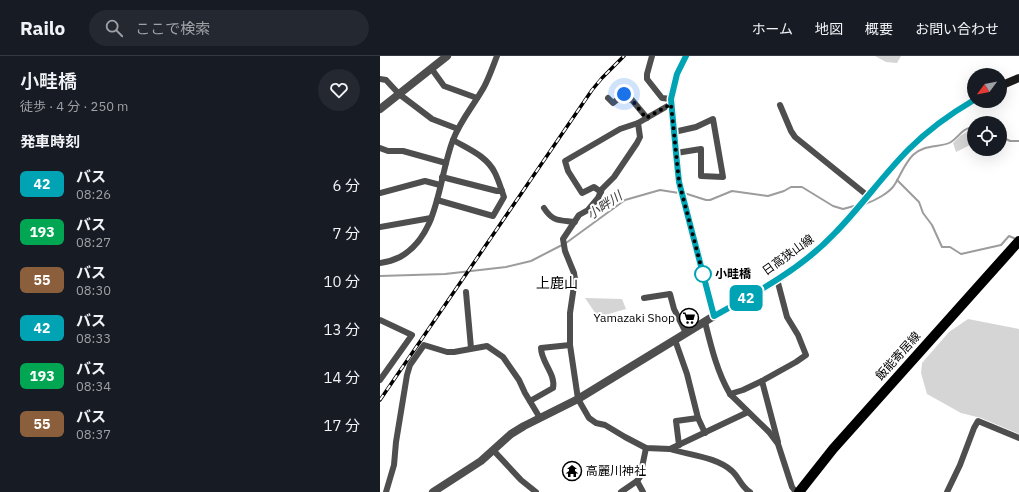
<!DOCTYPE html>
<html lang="ja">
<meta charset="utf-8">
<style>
:root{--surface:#171b24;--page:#242831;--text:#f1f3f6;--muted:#9ea1a6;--line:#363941}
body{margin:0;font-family:"IBM Plex Sans","Noto Sans JP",sans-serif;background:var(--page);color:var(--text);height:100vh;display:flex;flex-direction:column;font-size:15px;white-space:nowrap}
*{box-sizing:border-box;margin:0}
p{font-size:13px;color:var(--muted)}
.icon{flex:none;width:22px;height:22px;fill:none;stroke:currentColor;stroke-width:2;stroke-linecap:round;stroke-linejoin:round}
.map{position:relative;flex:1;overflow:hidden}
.panel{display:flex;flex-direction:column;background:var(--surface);width:380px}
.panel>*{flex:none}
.badge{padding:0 8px;border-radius:6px;font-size:14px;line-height:26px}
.needle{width:26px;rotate:238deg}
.fabs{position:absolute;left:587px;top:12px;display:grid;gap:8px}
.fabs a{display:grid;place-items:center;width:40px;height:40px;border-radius:50%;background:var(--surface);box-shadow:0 4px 16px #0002;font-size:20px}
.you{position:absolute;width:20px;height:20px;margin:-10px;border:3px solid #fff;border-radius:50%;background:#1a73e8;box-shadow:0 0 0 6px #1a73e833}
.map>.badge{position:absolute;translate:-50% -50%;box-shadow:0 0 0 2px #fff}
h2{padding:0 20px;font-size:15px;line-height:36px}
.round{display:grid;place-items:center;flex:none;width:42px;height:42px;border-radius:21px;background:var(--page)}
.head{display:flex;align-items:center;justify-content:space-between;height:68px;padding:0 20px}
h1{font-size:19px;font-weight:600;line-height:30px}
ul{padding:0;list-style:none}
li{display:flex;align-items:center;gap:12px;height:48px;padding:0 20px}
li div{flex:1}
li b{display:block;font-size:15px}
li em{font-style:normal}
li .badge{min-width:44px;font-weight:700;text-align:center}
header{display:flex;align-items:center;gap:24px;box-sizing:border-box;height:56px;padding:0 20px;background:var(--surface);border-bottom:1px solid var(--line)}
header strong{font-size:19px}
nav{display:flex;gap:22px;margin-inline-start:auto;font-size:14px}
.search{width:280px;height:36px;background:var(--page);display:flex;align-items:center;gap:10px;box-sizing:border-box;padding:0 14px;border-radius:22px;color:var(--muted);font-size:15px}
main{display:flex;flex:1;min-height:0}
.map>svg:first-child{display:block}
.green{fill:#d5d5d5}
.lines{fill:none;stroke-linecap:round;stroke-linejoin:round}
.stream{stroke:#9c9c9c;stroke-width:2}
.minor{stroke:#4e4e4e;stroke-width:6}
.tertiary{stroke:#4e4e4e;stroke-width:8}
.secondary{stroke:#1b1b1b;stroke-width:8}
.primary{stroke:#000;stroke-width:10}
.rail-casing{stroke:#000;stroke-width:3.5}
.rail{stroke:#fff;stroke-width:2;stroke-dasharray:6;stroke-linecap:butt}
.line-casing{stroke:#fff;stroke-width:9}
.line{stroke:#00a3b4;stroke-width:6}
.walk{stroke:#000;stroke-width:4;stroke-dasharray:0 7.2}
.stop-dot{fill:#fff;stroke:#00a3b4;stroke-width:2}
.labels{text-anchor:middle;stroke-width:4;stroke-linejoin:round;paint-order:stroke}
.street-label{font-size:12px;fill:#000;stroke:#fff}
.stop-label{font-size:12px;font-weight:bold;fill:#000;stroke:#fff;text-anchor:start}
.poi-label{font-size:12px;fill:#000;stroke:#fff;text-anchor:end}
.water-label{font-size:13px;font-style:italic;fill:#3d3d3d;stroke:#fff}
.quarter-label{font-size:14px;fill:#000;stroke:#fff}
</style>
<header>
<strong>Railo</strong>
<div class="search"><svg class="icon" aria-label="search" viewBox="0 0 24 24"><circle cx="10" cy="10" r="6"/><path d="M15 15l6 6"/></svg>ここで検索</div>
<nav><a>ホーム</a><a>地図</a><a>概要</a><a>お問い合わせ</a></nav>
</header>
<main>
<section class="panel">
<div class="head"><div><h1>小畦橋</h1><p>徒歩 · 4 分 · 250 m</p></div><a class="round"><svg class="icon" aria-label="heart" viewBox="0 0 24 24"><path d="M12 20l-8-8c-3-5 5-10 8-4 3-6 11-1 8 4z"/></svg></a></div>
<h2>発車時刻</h2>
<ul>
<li><span class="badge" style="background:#00a3b4;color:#fff">42</span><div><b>バス</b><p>08:26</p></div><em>6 分</em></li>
<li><span class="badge" style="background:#00a651;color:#fff">193</span><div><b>バス</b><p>08:27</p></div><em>7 分</em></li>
<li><span class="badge" style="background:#8b5e3c;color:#fff">55</span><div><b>バス</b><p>08:30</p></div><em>10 分</em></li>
<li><span class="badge" style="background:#00a3b4;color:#fff">42</span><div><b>バス</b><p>08:33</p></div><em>13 分</em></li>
<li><span class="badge" style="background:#00a651;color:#fff">193</span><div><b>バス</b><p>08:34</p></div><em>14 分</em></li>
<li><span class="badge" style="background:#8b5e3c;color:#fff">55</span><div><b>バス</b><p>08:37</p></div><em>17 分</em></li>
</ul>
</section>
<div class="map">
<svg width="639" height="436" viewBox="0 0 639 436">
<rect width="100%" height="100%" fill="#fff"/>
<g class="green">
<polygon points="495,0 521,0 517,7 506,6"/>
<polygon points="590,74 594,74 594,87 576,96 573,87 580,80"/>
<polygon points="205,242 242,243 246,253 218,261"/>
<polygon points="588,263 639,273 639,378 601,362 581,357 547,338 541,317 542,307 569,276"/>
</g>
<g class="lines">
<g class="stream">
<polyline points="620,80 630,85 639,85"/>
<polyline points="517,124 539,146 543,157 552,169 562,191 570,191 581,198 621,189 629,180 636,183"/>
<polyline points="304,137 326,144 330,144 352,135 388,140 404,135 411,131 422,131 453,150 463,153 474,150"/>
<path d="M485,148C494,145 510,137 515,128C521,118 525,107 533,99C544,88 561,92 571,86C580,80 582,72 594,71"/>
<polyline points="186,187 245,144 280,134 299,137"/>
<polyline points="0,220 65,218 126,211 151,205 182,189"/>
</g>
<g class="minor">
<polyline points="272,0 267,18 267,23 282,42 291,43"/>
<polyline points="51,12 64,30 97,42"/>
<polyline points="0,23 6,24 19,38 52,63 78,73"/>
<polyline points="228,42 233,47 244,38 248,43 252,44 267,62"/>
<polyline points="291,48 258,67 260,81 257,87 234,121 222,133 218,142 208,154 199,159 183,183 185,195 194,217 195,223 190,257 190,289 198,343 209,362 216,367 225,369 245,381 266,392 290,393 368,356"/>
<polyline points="400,49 411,75 415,81 488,140"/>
<polyline points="294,76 316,71 333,63 343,121 321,120 321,93 296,97"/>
<polyline points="0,92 8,95 23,95 66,107"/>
<polyline points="62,121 117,135 122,135"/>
<polyline points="221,136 214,131 202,137 188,115 185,105 240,73 258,67"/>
<polyline points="0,137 45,125 60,129"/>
<path d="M57,144L113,160L124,141C121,133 119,125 115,117C107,100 88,93 73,84"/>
<path d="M164,152C173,166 179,164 195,166"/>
<polyline points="0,171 51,162"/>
<path d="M0,207C7,206 14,204 20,201C60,179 58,122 73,84C80,65 94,49 104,31C109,22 113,10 117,0"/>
<polyline points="397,223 407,261 418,279 426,299 416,306 382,325 398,386"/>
<polyline points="86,236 91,292"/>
<polyline points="264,242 290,238 294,253 306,277"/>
<polyline points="0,264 32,279 0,324"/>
<path d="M325,266C331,290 337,316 350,338L389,376L398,388L412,431L416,436"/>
<polyline points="295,284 307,318 318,362 325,377"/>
<polyline points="350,338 363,334 382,325"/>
<path d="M150,345L173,332C176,318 161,306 161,292L190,289"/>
<polyline points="299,389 296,365 318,362"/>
<path d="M290,393C309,399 337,401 352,415C359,421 361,431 370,436"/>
<polyline points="114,395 141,424 156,436"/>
<polyline points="257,425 263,436"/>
<polyline points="6,436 14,409 16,386 27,319 30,309 44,289 67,296 74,296 107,290 123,301 139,324 145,337 160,362"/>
<polyline points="241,436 257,425 260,421 266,392"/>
<polyline points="567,436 580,409 594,372 598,365 639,382"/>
</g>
<g class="tertiary">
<polyline points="0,53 67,0"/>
<polyline points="53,436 101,405 131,378 144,370 198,343 334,260"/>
</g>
<g class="secondary">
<path d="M306,0L297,18L291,43L296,97L299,126L334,260C376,237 421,213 454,178C481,151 502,120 529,93C548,74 570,58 594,44"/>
<polyline points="620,30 639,22"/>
</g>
<polyline class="primary" points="419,436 453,393 639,185"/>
<g class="rail-casing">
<polyline id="rail" points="0,344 212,34 222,22 244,0"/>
</g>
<use href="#rail" class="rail"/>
</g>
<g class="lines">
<g class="line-casing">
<path id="line" d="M306,0L297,18L291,43L296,97L299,126L334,260C376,237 421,213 454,178C481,151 502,120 529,93C548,74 570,58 594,44"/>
</g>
<use href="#line" class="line"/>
<polyline class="walk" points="244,38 248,43 252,44 266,62 291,48 299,126 323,218"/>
</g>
<defs>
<g id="supermarket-ring" transform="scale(1)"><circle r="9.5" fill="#fff" stroke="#000" stroke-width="1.5"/><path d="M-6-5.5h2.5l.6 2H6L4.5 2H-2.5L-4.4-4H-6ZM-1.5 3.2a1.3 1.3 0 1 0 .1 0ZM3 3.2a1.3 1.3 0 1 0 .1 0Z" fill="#000"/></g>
<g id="temple-ring" transform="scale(1)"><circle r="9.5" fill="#fff" stroke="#000" stroke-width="1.5"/><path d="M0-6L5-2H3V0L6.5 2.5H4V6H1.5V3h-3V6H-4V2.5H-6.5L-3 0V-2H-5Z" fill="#000"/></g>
</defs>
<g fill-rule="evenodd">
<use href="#supermarket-ring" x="309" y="262"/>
<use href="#temple-ring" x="192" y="415"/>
</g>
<circle class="stop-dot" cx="323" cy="218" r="8"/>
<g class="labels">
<g class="street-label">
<text transform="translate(408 199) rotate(-36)" y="4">日高狭山線</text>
<text transform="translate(518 300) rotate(-48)" y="4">飯能寄居線</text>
</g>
<g class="stop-label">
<text x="335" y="222">小畦橋</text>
</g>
<g class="poi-label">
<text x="295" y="266">Yamazaki Shop</text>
<text x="206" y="419" text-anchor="start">高麗川神社</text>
</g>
<g class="water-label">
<text transform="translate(224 149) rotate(-34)" y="5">小畔川</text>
</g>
<g class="quarter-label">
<text x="177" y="232">上鹿山</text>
</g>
</g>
</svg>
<div class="fabs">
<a><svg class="needle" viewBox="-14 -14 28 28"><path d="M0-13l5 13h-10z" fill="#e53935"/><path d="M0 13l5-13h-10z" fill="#9ea1a6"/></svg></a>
<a><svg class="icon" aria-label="locate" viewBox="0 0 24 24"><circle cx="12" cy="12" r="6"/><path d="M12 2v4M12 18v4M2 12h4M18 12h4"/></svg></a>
</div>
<div class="you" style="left:244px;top:38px"></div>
<b class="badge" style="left:366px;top:242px;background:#00a3b4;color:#fff">42</b>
</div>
</main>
